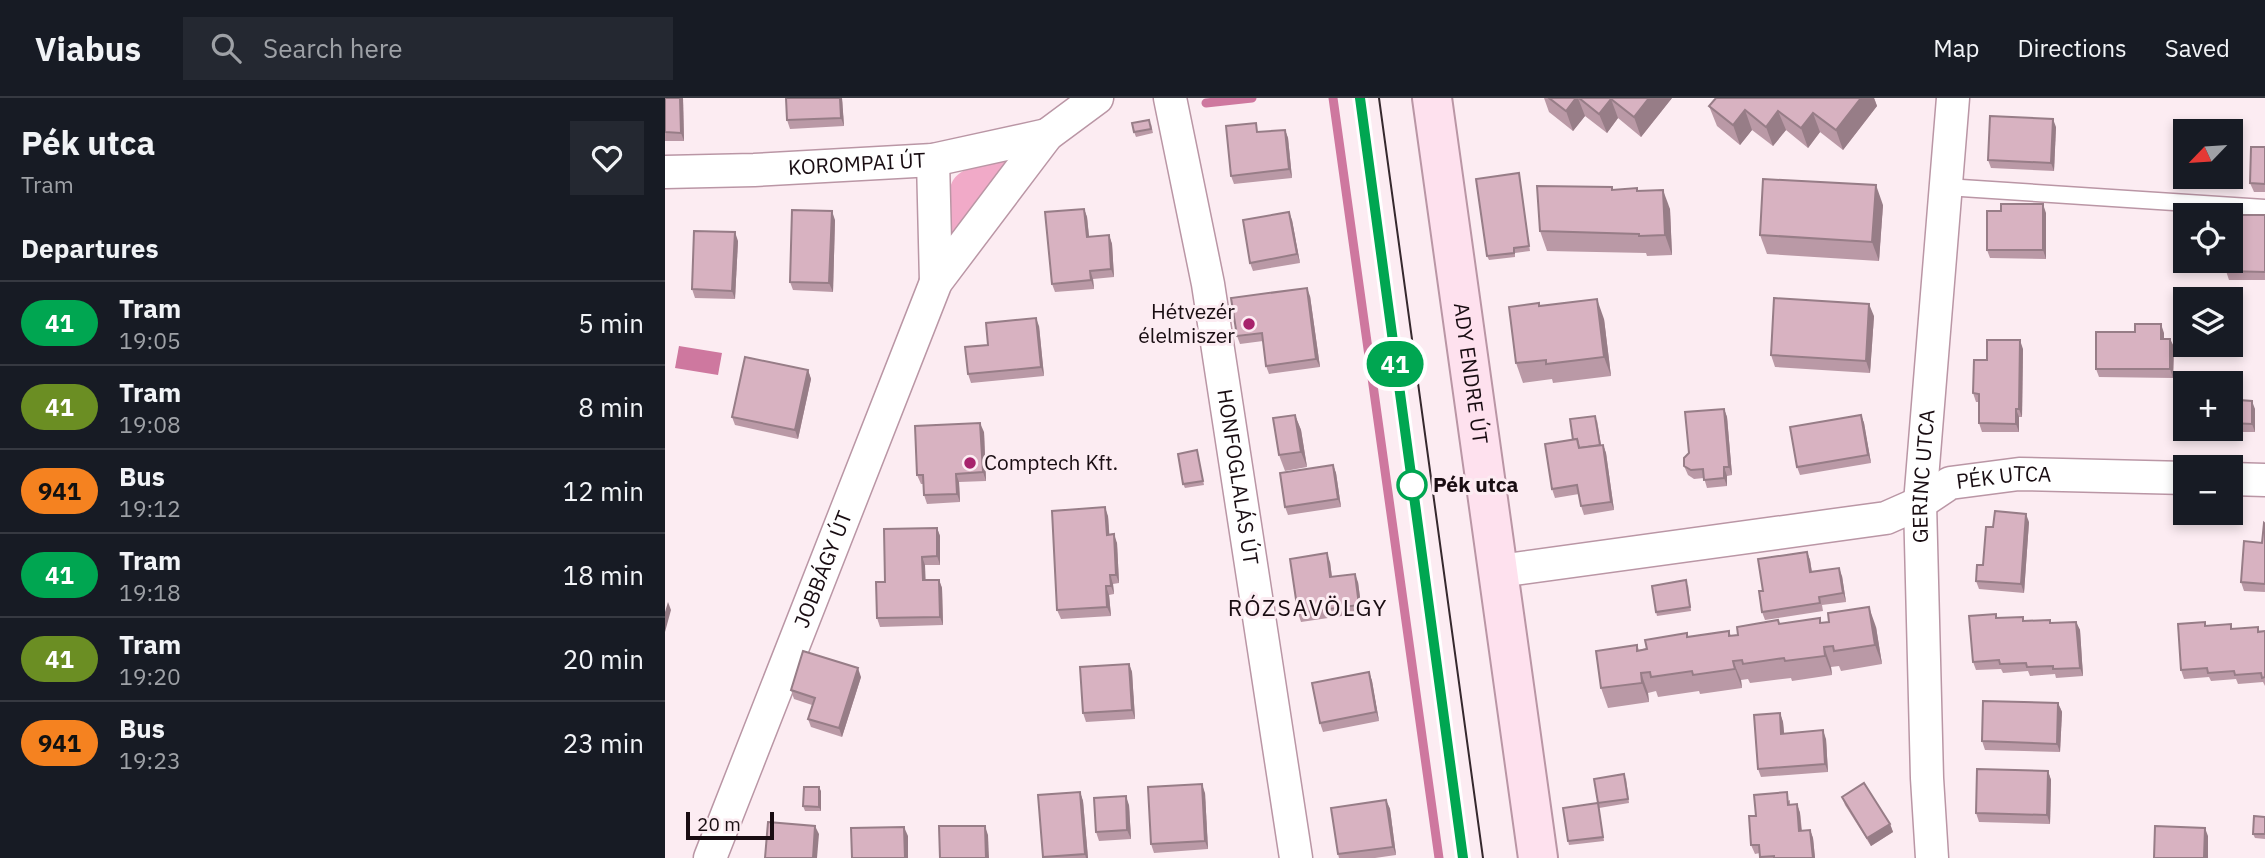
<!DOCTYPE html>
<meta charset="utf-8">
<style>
:root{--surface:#171b24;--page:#242831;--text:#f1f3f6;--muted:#9ea1a6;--line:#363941}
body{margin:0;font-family:"IBM Plex Sans",sans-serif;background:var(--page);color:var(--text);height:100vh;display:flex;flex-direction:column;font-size:26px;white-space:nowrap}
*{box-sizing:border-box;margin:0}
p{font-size:23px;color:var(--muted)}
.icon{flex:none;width:38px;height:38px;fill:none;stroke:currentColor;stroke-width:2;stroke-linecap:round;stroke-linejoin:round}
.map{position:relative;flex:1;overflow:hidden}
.drawer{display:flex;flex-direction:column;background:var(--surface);width:665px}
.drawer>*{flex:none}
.badge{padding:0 14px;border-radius:23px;font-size:24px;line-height:46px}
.needle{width:46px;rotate:245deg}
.buttons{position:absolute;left:1508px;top:21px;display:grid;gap:14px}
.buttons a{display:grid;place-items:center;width:70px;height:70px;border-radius:0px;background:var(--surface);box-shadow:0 4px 10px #0003;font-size:35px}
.scale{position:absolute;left:21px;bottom:18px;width:88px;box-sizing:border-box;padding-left:7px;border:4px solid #190d12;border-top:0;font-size:19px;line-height:24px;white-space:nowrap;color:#190d12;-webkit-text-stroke:5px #fcecf2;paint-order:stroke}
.map>.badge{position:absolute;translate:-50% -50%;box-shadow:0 0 0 4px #fff}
h2{padding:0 21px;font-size:26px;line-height:63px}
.round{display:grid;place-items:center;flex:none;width:74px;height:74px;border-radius:0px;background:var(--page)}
.head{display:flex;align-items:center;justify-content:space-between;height:119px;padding:0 21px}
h1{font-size:33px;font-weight:700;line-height:52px}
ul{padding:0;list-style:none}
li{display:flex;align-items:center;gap:21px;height:84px;padding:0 21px;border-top:2px solid var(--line)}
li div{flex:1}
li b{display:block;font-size:26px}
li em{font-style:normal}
li .badge{min-width:77px;font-weight:700;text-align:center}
header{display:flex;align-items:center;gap:42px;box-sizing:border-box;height:98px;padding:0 35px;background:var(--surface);border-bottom:2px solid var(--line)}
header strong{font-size:33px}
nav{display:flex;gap:38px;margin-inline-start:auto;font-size:24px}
.search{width:490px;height:63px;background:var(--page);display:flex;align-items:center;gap:18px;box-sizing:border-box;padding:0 24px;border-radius:0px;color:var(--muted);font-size:26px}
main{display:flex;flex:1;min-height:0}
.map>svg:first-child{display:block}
.green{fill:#f1aac8}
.water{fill:#ce789f}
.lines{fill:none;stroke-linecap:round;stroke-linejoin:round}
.stream{stroke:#ce789f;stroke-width:9}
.lane-casing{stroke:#ba96a5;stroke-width:19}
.street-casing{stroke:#ba96a5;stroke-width:35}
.secondary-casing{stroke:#ba96a5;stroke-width:42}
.lane{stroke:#fff;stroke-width:16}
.street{stroke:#fff;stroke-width:32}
.secondary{stroke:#fee1ee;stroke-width:38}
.tram{stroke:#35282d;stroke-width:2}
.wall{fill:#ba99a6}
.shaded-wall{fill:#977d87}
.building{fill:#d8b2c1;stroke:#977d87;stroke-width:2}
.line-casing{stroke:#fff;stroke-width:16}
.line{stroke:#00a651;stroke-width:10}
.poi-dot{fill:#a7226c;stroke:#fcecf2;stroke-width:2.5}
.stop-dot{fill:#fff;stroke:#00a651;stroke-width:3.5}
.labels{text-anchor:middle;stroke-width:6;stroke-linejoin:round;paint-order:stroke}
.street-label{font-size:21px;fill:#190d12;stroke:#fcecf2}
.poi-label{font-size:21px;fill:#190d12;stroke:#fcecf2;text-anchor:end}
.stop-label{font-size:21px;font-weight:bold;fill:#190d12;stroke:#fcecf2;text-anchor:start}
.neighbourhood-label{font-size:23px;letter-spacing:2px;fill:#190d12;stroke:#fcecf2}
</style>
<header>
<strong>Viabus</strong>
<div class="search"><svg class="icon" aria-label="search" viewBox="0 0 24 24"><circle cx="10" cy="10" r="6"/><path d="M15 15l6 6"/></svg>Search here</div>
<nav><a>Map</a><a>Directions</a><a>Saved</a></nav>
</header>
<main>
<section class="drawer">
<div class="head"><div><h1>Pék utca</h1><p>Tram</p></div><a class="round"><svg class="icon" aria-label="heart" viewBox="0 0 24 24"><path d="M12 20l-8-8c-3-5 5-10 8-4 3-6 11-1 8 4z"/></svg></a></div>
<h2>Departures</h2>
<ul>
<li><span class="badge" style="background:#00a651;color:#fff">41</span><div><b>Tram</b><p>19:05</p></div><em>5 min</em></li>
<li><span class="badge" style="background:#6b8e23;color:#fff">41</span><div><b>Tram</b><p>19:08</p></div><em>8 min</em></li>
<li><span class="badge" style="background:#f58220;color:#111">941</span><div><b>Bus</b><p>19:12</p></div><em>12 min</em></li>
<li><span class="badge" style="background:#00a651;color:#fff">41</span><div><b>Tram</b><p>19:18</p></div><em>18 min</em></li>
<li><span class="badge" style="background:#6b8e23;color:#fff">41</span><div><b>Tram</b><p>19:20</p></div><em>20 min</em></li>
<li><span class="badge" style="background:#f58220;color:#111">941</span><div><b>Bus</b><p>19:23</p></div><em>23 min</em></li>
</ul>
</section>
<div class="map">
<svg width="1600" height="760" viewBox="0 0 1600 760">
<rect width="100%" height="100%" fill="#fcecf2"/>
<path class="green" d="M341,59L347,69L292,140L281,137C285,74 279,76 341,59Z"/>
<polygon class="water" points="14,248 57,255 53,277 10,270"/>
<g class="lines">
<g class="stream">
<polyline points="668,0 774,760"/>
<polyline points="541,5 587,0"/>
</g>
<g class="lane-casing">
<polyline id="lane" points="1281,89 1600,110"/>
</g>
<g class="street-casing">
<g id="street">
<path id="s1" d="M505,0L543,186L631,760"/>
<polyline points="268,62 271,184"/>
<path id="s2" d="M0,74L89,72L268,62L382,37"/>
<polyline points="1566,381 1600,382"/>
<path id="s3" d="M834,473L1221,420L1255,405L1285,385L1354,376L1521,380"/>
<path id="s4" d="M45,760L271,184L382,37L432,0"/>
<path id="s5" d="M1267,760L1262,680L1255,405L1288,0"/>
</g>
</g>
<g class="secondary-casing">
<g id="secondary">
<path id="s6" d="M767,0L873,760"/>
</g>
</g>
<use href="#lane" class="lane"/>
<use href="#street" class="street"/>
<use href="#secondary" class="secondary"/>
<g class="tram">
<polyline points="695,0 798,760"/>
<polyline points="714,0 818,760"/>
</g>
</g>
<g class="wall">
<polygon points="0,0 18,0 19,43 0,43"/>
<polygon points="177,0 179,28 125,31 122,22"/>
<polygon points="879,0 1007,0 976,39 953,20 942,35 920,18 908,33 884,14"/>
<polygon points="1051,0 1209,0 1212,8 1178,52 1155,34 1143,50 1121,32 1108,48 1087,32 1075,47 1052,28 1044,8"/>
<polygon points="486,26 488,35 471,39 469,34"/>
<polygon points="1391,29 1389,73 1326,70 1323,62"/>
<polygon points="620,32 623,40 627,80 569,86 566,78"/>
<polygon points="1600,49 1600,94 1589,94 1585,85"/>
<polygon points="854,75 855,80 865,153 850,155 850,159 824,162 822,158"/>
<polygon points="947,89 948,92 973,93 1005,111 1007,157 982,158 981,155 882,153 875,133"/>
<polygon points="1218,107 1214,163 1102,156 1095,137"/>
<polygon points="419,111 422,119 424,139 444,137 447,146 449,179 428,181 429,191 390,194 387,186"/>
<polygon points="1336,113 1381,115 1381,161 1325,160 1322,152"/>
<polygon points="1600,117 1600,182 1564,182 1561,173 1569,145"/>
<polygon points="170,122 168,194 128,192 125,184"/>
<polygon points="627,122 635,165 588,173 585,165"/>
<polygon points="73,143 70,201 30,200 27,191"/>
<polygon points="645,198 655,269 604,276 601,268 598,243 575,246 572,238"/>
<polygon points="874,205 875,208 939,221 946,278 888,285 887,281 858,285 851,265"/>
<polygon points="1209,218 1205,275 1110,269 1106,257"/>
<polygon points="374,228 379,278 306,285 303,276 323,247"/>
<polygon points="1499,235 1499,241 1505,241 1509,249 1508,280 1434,279 1431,271"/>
<polygon points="1358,251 1357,319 1354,319 1354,334 1317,334 1314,325 1314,304 1311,304 1308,295 1322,262"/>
<polygon points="143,272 146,281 133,341 70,327 67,319"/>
<polygon points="1566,285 1577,289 1577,302 1590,311 1590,334 1540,334 1539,331 1566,331"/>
<polygon points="1059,311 1062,319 1067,377 1062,378 1062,388 1042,390 1039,380 1029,381 1023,377 1019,368 1024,355"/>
<polygon points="630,317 636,332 642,369 620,373 614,357"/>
<polygon points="1196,317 1199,325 1206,365 1135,377 1132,369"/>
<polygon points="932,322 936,347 938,347 941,355 949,412 919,417 916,408 914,396 890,400 887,391 908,342"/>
<polygon points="319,334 321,383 294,384 295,404 262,406 259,397 258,386 256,386 252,377"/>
<polygon points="532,352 539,387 520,390 518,386"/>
<polygon points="668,367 671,375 676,409 623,417 620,409"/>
<polygon points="443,418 444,437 452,445 454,485 448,486 449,496 444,497 446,518 396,521 392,512"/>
<polygon points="1364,424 1359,495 1314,491 1311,483 1318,467 1328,429"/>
<polygon points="1600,426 1600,494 1579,493 1576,484 1597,445"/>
<polygon points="272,430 275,438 275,467 260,467 260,482 274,482 277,490 278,527 215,529 212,520 220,484"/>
<polygon points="1142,454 1145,462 1147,474 1177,478 1181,504 1157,507 1158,513 1100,522 1097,514 1098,493"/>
<polygon points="665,464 667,479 693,484 697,515 636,524 633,515"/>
<polygon points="1023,487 1026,513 992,518 991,514"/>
<polygon points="1358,519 1359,523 1386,525 1411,524 1415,532 1418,578 1391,580 1390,576 1365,578 1363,573 1338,575 1336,571 1311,572 1308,564 1333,520"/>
<polygon points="1113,522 1115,526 1156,525 1211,529 1217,566 1176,573 1174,568 1166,569 1167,577 1127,583 1126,580 1085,585 1083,581 1076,582 1077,590 1035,596 1034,593 993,599 991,593 983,595 984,604 943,610 936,590 972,547 974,552 1023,539 1064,533 1066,538 1073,537"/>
<polygon points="1540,524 1541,528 1600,533 1600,588 1598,584 1573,586 1571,581 1546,583 1544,579 1519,581 1516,572"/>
<polygon points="464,566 467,574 470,621 421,624 418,615"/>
<polygon points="704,574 707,583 714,623 658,634 655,625"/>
<polygon points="196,579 177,639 146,629 143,621 147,607 129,601 126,592"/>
<polygon points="1393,605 1397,614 1395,654 1320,652 1317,643"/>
<polygon points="1115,615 1118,624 1119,636 1161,641 1163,674 1096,679 1093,671"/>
<polygon points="1383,673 1386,682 1385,726 1314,724 1311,715"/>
<polygon points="961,680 964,705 934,710 939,743 904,747 903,743 933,705"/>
<polygon points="156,693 156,713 140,713 138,708"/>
<polygon points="415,694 418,703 423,760 378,760 373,697"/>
<polygon points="540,695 543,751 489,755 486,746"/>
<polygon points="1177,699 1225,726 1228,734 1206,748 1180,707"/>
<polygon points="721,702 725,711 731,757 710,760 674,760 673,756"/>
<polygon points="1125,702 1125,707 1132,706 1135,715 1137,732 1145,732 1148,740 1150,760 1095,760 1095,755 1090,756 1086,747 1091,718"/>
<polygon points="464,707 466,741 434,743 431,734"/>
<polygon points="1600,719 1600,741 1590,740 1588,736"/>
</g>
<g class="shaded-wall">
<polygon points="15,0 18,0 19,43 16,35"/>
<polygon points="175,0 177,0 179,28 176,20"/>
<polygon points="911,0 913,0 920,18 908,33 901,13"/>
<polygon points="984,0 1007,0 976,39 969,19"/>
<polygon points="1196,0 1209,0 1212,8 1178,52 1171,32"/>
<polygon points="946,1 953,20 942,35 934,16"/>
<polygon points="1080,12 1087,32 1075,47 1068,27"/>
<polygon points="1113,13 1121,32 1108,48 1101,29"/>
<polygon points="1148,15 1155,34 1143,50 1136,30"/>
<polygon points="1388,21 1391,29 1389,73 1386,65"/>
<polygon points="620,32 623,40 627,80 624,71"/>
<polygon points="1211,87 1218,107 1214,163 1207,144"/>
<polygon points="998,92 1005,111 1007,157 1000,137"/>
<polygon points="1378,106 1381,115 1381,161 1378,152"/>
<polygon points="419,111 422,119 425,148 422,139"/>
<polygon points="167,113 170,122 168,194 164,185"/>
<polygon points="624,114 627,122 635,165 632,156"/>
<polygon points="70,134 73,143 70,201 67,193"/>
<polygon points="444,137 447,146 449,179 446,171"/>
<polygon points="425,173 428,181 429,191 426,182"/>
<polygon points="642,190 645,198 655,269 651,261"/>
<polygon points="932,201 939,221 946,278 939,259"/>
<polygon points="1204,206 1209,218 1205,275 1201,263"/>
<polygon points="371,220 374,228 379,278 376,269"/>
<polygon points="1496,226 1499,235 1499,249 1496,241"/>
<polygon points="1505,241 1509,249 1508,280 1505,271"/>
<polygon points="1355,242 1358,251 1357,319 1354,311"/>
<polygon points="143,272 146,281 133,341 130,332"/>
<polygon points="1574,280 1577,289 1577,311 1574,302"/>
<polygon points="1587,303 1590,311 1590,334 1587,326"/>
<polygon points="1059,311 1062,319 1067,377 1064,369"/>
<polygon points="1351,311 1354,319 1354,334 1351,326"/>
<polygon points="630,317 636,332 642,369 636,354"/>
<polygon points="1196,317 1199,325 1206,365 1203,357"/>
<polygon points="315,325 319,334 321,383 318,374"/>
<polygon points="938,347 941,355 949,412 946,404"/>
<polygon points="668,367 671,375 676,409 673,401"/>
<polygon points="1059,369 1062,378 1062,388 1059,380"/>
<polygon points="291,376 294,384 295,404 292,396"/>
<polygon points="440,409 443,418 445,445 442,437"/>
<polygon points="1361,416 1364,424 1359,495 1356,486"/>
<polygon points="272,430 275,438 275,467 272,458"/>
<polygon points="449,436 452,445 454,485 451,477"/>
<polygon points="1142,454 1145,462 1148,482 1145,474"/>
<polygon points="662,455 665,464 668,488 665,479"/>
<polygon points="257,459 260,467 261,491 258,482"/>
<polygon points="1174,470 1177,478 1181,504 1178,495"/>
<polygon points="690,476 693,484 697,515 694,507"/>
<polygon points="445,477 448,486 449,496 446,488"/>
<polygon points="274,482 277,490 278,527 275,519"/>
<polygon points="441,488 444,497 446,518 442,509"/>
<polygon points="3,504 6,512 0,534 0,514"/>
<polygon points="1204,509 1211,529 1217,566 1210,547"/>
<polygon points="1411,524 1415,532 1418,578 1415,570"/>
<polygon points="1159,549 1166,569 1167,577 1160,558"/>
<polygon points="1068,563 1076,582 1077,590 1070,571"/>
<polygon points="464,566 467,574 470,621 467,612"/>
<polygon points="193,570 196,579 177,639 174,630"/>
<polygon points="704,574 707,583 714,623 711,614"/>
<polygon points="976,575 983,595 984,604 977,585"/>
<polygon points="1393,605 1397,614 1395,654 1392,646"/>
<polygon points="1115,615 1118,624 1120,644 1116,636"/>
<polygon points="1158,632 1161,641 1163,674 1160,666"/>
<polygon points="1383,673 1386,682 1385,726 1382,717"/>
<polygon points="537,686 540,695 543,751 540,743"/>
<polygon points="154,689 156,693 156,713 154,709"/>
<polygon points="415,694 418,703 423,760 421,760 420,756"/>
<polygon points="461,698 464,707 466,741 462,732"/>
<polygon points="721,702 725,711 731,757 728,749"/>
<polygon points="1132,706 1135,715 1137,741 1134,733"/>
<polygon points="1225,726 1228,734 1206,748 1202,740"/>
<polygon points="150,728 154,736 152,760 148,760"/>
<polygon points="320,728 323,737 324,760 321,760"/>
<polygon points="239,729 243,738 243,760 240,760"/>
<polygon points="1540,730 1543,738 1543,760 1539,760"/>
<polygon points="1145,732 1148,740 1150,760 1148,760"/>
</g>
<g class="building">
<polygon points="0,0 15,0 16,35 0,34"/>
<polygon points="121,0 175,0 176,20 122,22"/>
<polygon points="884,0 911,0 901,13"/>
<polygon points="914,0 984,0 969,19 946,1 934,16"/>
<polygon points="1051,0 1196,0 1171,32 1148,15 1136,30 1113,13 1101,29 1080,12 1068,27 1044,8"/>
<polygon points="1325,18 1388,21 1386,65 1323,62"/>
<polygon points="484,22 486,31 469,34 467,25"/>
<polygon points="591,25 592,34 620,32 624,71 566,78 561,28"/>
<polygon points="1586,49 1600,49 1600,86 1585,85"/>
<polygon points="854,75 864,148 849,150 849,155 822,158 811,81"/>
<polygon points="1098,81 1211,87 1207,144 1095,137"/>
<polygon points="872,88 947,89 947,92 972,90 972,93 998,92 1000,137 974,138 974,136 875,133"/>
<polygon points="1336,106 1378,106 1378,152 1322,152 1322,113 1336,113"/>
<polygon points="419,111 422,139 444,137 446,171 425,173 426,182 387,186 380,114"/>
<polygon points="127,112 167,113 164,185 125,184"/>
<polygon points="624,114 632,156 585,165 578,122"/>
<polygon points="1569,117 1600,117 1600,174 1561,173 1561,163 1566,163 1566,145 1569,145"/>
<polygon points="29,133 70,134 67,193 27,191"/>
<polygon points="642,190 651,261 601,268 597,235 572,238 566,200"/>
<polygon points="1109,200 1204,206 1201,263 1106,257"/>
<polygon points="932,201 939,259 881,266 881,262 851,265 844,209 874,205 874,208"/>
<polygon points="371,220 376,269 303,276 300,249 323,247 321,225"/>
<polygon points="1470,226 1496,226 1496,241 1505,241 1505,271 1431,271 1431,234 1470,234"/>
<polygon points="1322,242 1355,242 1354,311 1351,311 1351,326 1314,325 1314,296 1308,295 1309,262 1322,262"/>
<polygon points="80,259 143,272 130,332 67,319"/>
<polygon points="1544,280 1574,280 1574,302 1587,303 1587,326 1566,325 1566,285 1544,285"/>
<polygon points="1059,311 1064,369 1059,369 1059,380 1039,382 1038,371 1026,372 1019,368 1019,360 1024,355 1020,314"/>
<polygon points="630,317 636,354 614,357 608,320"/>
<polygon points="1196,317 1203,357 1132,369 1125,329"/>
<polygon points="930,318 935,347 914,350 912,341 908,342 905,321"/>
<polygon points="315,325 318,374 291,376 292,396 259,397 258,377 252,377 250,328"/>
<polygon points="912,341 914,350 938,347 946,404 916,408 912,387 887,391 880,346"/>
<polygon points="532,352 538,383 518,386 513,356"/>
<polygon points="668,367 673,401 620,409 615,375"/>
<polygon points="440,409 442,437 449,436 451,477 445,477 446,488 441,488 442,509 392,512 387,413"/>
<polygon points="1330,413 1361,416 1356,486 1311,483 1312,467 1318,467 1321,429 1328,429"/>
<polygon points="1599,425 1600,426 1600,486 1576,484 1579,443 1597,445"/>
<polygon points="272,430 272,458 257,459 258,482 274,482 275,519 212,520 211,484 220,484 219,431"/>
<polygon points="1142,454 1145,474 1174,470 1178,495 1154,499 1155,505 1097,514 1094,493 1098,493 1093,461"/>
<polygon points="662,455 665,479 690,476 694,507 633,515 625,461"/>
<polygon points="1021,482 1025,509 991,514 987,488"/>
<polygon points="1204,509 1210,547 1169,553 1168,548 1159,549 1160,558 1120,563 1119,560 1078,566 1077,562 1068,563 1070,571 1028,577 1027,573 986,579 985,574 976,575 977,585 936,590 931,553 972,547 972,553 982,551 980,542 1022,535 1022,539 1064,533 1064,538 1073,537 1072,529 1113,522 1114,526 1155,520 1155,525 1164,524 1163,515"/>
<polygon points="1331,516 1331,520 1358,519 1358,523 1385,522 1385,525 1411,524 1415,570 1388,571 1388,568 1362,569 1361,565 1335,566 1334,562 1308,564 1304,518"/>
<polygon points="1540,524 1540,528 1566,526 1566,531 1593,529 1593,534 1600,533 1600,579 1597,580 1596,575 1570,577 1569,573 1543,575 1542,570 1516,572 1513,526"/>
<polygon points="138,553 193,570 174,630 143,621 150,600 126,592"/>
<polygon points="464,566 467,612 418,615 415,569"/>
<polygon points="704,574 711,614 655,625 647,585"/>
<polygon points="1318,603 1393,605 1392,646 1317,643"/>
<polygon points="1115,615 1116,636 1158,632 1160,666 1093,671 1089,617"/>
<polygon points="1312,671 1383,673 1382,717 1311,715"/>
<polygon points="959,676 963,701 933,705 929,681"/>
<polygon points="1199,685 1225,726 1202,740 1177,699"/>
<polygon points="537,686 540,743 486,746 483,689"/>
<polygon points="139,689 154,689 154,709 138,708"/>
<polygon points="415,694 420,756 378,759 373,697"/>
<polygon points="1122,694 1123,707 1132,706 1134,733 1145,732 1148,760 1109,760 1109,758 1095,759 1094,747 1086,747 1084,718 1091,718 1089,697"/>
<polygon points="461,698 462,732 431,734 429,700"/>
<polygon points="721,702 728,749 673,756 666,710"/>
<polygon points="933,705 938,739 903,743 898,710"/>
<polygon points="1589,718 1600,719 1600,736 1588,736"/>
<polygon points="103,724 150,728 148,760 100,760"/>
<polygon points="274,728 320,728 321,760 275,760"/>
<polygon points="1490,728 1540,730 1539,760 1489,760"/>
<polygon points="239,729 240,760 187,760 186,730"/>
</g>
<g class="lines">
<g class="line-casing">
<polyline id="line" points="695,0 798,760"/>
</g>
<use href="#line" class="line"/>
</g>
<g class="poi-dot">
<circle cx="584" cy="226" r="7"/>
<circle cx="305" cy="365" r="7"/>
</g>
<circle class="stop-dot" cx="747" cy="387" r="14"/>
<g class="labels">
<g class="street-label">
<text dy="7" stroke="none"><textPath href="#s2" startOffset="192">KOROMPAI ÚT</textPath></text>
<text dy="7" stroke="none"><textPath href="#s6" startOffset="278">ADY ENDRE ÚT</textPath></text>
<text dy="7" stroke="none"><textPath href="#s1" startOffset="385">HONFOGLALÁS ÚT</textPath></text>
<text dy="7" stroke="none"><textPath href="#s5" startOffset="382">GERINC UTCA</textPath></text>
<text dy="7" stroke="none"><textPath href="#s3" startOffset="518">PÉK UTCA</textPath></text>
<text dy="7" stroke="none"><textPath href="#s4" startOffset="310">JOBBÁGY ÚT</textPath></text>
</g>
<g class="poi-label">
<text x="570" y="221">Hétvezér<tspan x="570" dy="24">élelmiszer</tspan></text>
<text x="319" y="372" text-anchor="start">Comptech Kft.</text>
</g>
<g class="stop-label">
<text x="768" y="394">Pék utca</text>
</g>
<g class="neighbourhood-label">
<text x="643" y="518">RÓZSAVÖLGY</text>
</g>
</g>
</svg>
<div class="buttons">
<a><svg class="needle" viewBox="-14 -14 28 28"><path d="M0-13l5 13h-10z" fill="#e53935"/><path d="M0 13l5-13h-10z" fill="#9ea1a6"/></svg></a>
<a><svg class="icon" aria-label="locate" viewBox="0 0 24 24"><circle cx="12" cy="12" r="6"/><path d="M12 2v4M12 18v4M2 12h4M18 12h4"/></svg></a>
<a><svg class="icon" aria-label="layers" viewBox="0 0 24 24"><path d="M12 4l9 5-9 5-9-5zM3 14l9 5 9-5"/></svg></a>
<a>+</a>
<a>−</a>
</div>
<div class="scale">20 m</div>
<b class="badge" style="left:730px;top:266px;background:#00a651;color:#fff">41</b>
</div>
</main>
